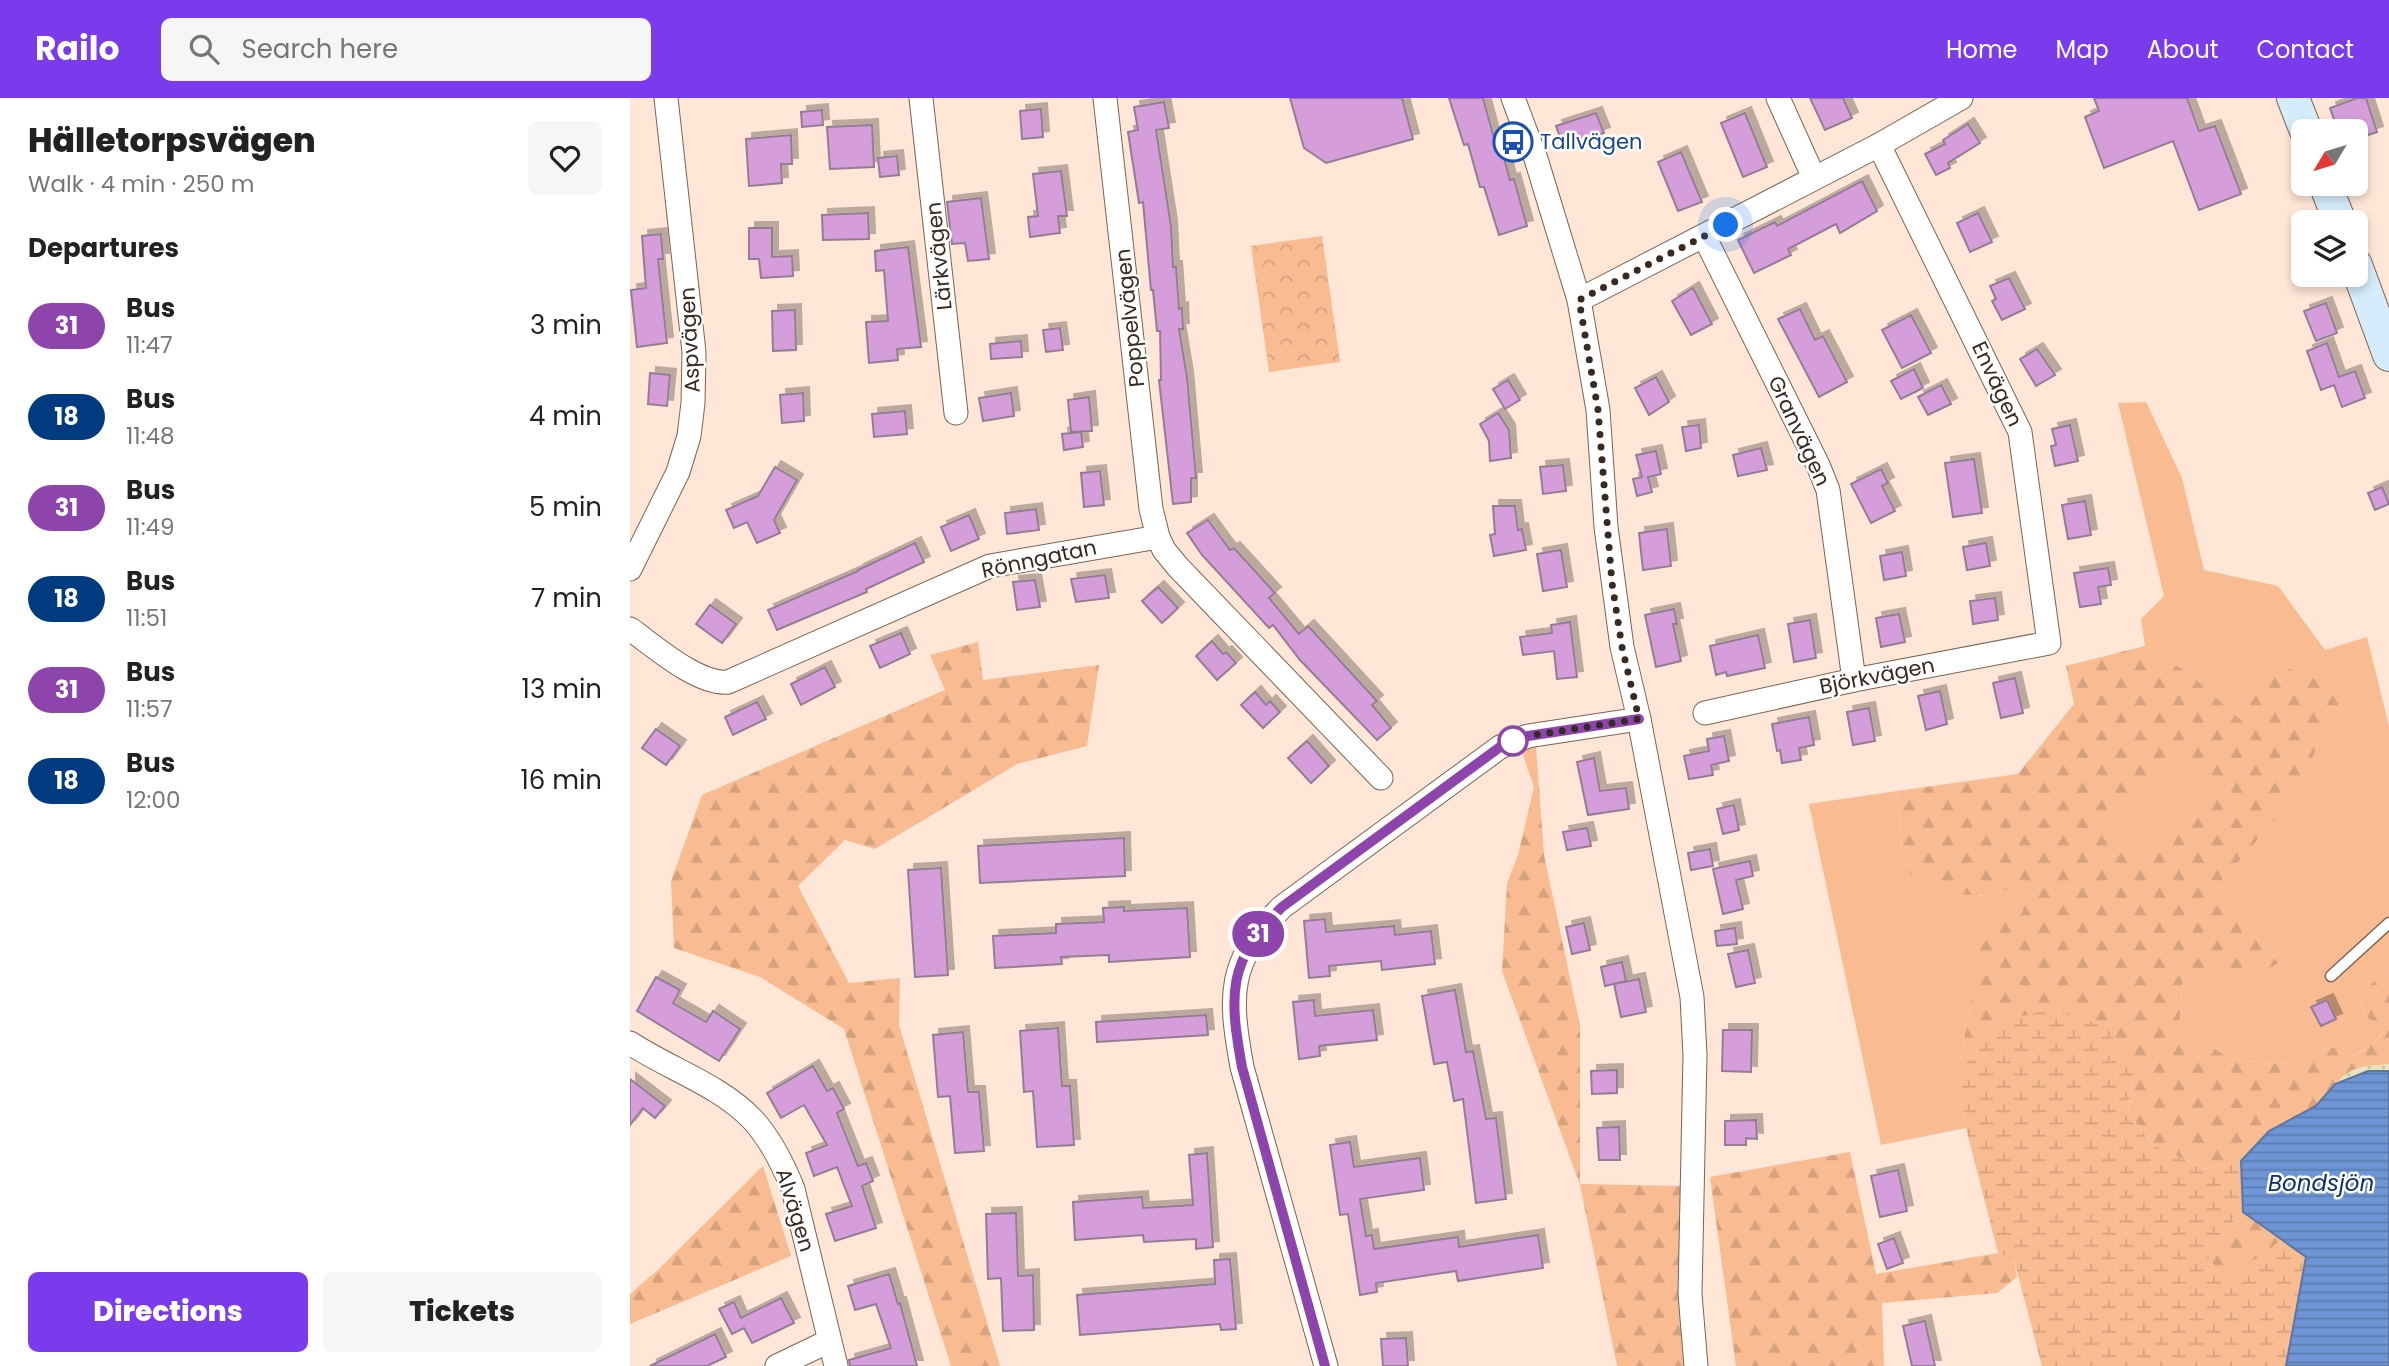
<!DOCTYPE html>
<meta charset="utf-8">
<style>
:root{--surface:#fff;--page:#f6f6f6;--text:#222;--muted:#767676;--accent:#7c3aed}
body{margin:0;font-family:Poppins,sans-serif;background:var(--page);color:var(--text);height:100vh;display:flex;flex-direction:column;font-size:26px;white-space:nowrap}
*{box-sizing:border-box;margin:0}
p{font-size:23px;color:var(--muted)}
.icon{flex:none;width:38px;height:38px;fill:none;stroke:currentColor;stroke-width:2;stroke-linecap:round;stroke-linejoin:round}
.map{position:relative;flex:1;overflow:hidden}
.details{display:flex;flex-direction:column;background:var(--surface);width:630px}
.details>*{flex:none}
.badge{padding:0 14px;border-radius:23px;font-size:24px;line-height:46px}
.needle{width:46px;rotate:232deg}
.tools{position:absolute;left:1661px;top:21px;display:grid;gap:14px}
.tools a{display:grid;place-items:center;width:77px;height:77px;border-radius:10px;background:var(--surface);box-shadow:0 4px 10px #0003;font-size:35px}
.you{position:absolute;width:35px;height:35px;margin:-18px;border:5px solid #fff;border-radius:50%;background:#1a73e8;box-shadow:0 0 0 10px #1a73e833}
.map>.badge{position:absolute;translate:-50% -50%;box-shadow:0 0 0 4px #fff}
h2{padding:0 28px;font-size:26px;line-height:63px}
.round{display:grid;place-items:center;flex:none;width:74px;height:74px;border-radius:10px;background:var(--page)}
.head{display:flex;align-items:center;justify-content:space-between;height:119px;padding:0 28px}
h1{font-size:33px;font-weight:800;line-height:52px}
.action{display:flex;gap:14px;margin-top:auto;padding:14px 28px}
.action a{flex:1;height:80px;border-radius:10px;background:var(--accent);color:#fff;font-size:28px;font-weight:800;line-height:80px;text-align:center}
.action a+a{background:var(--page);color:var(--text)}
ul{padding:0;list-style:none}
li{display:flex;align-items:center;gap:21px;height:91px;padding:0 28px}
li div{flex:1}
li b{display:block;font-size:26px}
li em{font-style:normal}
li .badge{min-width:77px;font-weight:700;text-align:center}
header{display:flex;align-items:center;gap:42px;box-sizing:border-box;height:98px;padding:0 35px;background:var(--accent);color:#fff}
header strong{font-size:33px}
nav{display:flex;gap:38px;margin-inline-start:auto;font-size:24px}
.search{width:490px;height:63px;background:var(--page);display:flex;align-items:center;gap:18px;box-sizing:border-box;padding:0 24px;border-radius:10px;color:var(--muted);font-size:26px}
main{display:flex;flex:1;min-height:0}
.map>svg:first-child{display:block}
.grass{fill:#f9bb91}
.forest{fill:url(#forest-firs);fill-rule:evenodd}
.wetland{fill:url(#wetland-marsh)}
.sand{fill:url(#sand-dots)}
.park{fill:url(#park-crowns)}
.water{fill:url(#water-rules);stroke:#5d76a0;stroke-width:2}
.building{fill:#d59edb;stroke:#937d95;stroke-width:2;filter:url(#shadow)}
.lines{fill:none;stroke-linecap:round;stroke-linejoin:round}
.lane-casing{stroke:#7d6351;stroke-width:13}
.street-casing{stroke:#7d6351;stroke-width:25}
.secondary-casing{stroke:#7d6351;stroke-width:34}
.lane{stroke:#fff;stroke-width:10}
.street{stroke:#fff;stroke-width:23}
.secondary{stroke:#d4ecfc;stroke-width:32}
.line-casing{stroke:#fff;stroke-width:16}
.line{stroke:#8e44ad;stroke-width:10}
.walk{stroke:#362a22;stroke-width:7;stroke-dasharray:0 12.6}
.stop-dot{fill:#fff;stroke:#8e44ad;stroke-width:3.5}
.labels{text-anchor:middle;stroke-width:5;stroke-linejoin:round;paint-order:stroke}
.transit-label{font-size:21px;fill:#164399;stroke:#fff;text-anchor:start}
.street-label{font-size:21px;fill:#362a22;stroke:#fff}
.water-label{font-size:23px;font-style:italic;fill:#0c316a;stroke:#fff}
</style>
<header>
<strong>Railo</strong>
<div class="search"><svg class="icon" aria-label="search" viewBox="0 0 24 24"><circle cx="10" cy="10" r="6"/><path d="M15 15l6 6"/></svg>Search here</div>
<nav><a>Home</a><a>Map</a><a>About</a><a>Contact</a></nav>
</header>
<main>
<section class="details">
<div class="head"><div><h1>Hälletorpsvägen</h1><p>Walk · 4 min · 250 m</p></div><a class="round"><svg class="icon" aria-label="heart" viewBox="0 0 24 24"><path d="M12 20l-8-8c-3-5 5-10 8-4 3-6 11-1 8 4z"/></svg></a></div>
<h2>Departures</h2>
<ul>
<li><span class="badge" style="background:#8e44ad;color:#fff">31</span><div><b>Bus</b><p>11:47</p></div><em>3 min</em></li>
<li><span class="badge" style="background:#003b80;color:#fff">18</span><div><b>Bus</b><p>11:48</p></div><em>4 min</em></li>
<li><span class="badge" style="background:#8e44ad;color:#fff">31</span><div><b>Bus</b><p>11:49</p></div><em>5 min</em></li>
<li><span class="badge" style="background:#003b80;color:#fff">18</span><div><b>Bus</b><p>11:51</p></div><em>7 min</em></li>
<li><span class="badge" style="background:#8e44ad;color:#fff">31</span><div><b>Bus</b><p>11:57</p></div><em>13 min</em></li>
<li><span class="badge" style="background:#003b80;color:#fff">18</span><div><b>Bus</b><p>12:00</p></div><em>16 min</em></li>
</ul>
<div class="action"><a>Directions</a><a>Tickets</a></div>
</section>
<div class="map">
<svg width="1759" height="1268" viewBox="0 0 1759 1268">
<defs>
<pattern id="forest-firs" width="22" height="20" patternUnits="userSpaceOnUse" patternTransform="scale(1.75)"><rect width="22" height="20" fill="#f9bb91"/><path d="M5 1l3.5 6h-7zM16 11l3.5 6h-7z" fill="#d6a17d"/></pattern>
<pattern id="wetland-marsh" width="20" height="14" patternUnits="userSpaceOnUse" patternTransform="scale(1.75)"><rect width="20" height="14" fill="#f9bb91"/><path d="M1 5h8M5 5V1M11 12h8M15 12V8" fill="none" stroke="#d6a17d"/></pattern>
<pattern id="sand-dots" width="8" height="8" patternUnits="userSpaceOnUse" patternTransform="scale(1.75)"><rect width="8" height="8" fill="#ece2bd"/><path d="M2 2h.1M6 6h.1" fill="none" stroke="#cbc2a2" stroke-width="1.8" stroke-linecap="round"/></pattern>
<pattern id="park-crowns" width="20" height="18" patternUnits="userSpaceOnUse" patternTransform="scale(1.75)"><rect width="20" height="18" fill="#f9bb91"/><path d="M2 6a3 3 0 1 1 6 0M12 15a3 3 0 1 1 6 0" fill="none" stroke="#d6a17d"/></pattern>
<pattern id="water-rules" width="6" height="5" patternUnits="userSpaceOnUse" patternTransform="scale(1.75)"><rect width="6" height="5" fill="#6e96d6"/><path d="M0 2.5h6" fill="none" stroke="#5b7bad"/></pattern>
<filter id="shadow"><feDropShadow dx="6" dy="-6" stdDeviation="0" flood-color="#0004"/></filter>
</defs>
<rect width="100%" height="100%" fill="#ffe6d6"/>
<g class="grass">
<polygon points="1516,304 1552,380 1574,472 1648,488 1695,552 1737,539 1759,628 1759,872 1731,894 1732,913 1751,936 1744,945 1722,958 1709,947 1658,966 1604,962 1549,932 1553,878 1624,878 1649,865 1605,818 1590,785 1669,694 1690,642 1714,598 1609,622 1560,576 1515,548 1511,521 1534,498 1488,305"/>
<polygon points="1544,652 1582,693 1504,765 1466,725"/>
<polygon points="1267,693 1272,749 1350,798 1383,789 1401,797 1391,816 1363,823 1346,848 1356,876 1341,904 1327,977 1336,1030 1251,1047 1179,706"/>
</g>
<g class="forest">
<polygon points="348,544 353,582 469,567 457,648 387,666 245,751 215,742 168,788 219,885 270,880 269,927 370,1268 321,1268 214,931 130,879 44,850 41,783 72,697 315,592 300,557"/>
<path d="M1515,548L1560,576L1609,621L1648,567L1696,584L1714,598L1690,642L1669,694L1590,785L1605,818L1649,865L1625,878H1553L1549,931L1604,962L1658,966L1709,947L1723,958L1744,945L1751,937L1732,912L1731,894L1759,872V973H1738L1705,986L1686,1008L1639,1033L1611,1063L1575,1071L1523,1047L1498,1015L1503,974L1360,936L1327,977L1341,904L1355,876L1346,848L1363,823L1391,816L1400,797C1371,784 1374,797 1348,797C1321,798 1304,788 1280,776L1272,749L1267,693L1388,676L1444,606L1436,568ZM1544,653L1582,693L1504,765L1467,725Z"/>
<polygon points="890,648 906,649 914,757 950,927 950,1086 1052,1088 1056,1268 987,1268 950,1087 872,873 877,786 888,757 904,689"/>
<polygon points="1220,1054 1246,1176 1368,1155 1384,1162 1387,1179 1367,1195 1252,1205 1254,1268 1106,1268 1080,1079"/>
<polygon points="133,1068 161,1158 0,1226 0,1196 29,1171"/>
<polygon points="1613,1114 1652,1142 1597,1182 1579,1161 1590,1137"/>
</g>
<polygon class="wetland" points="1426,911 1477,929 1503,974 1498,1015 1523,1047 1574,1071 1611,1063 1613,1114 1590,1137 1579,1161 1597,1181 1652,1142 1676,1159 1656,1268 1412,1268 1384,1162 1368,1155 1336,1030 1327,977 1360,936 1386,919"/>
<path class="sand" d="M1759,966V973H1738L1705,986C1723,967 1735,968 1759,966Z"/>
<polygon class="park" points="692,138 710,264 639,274 621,148"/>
<polygon class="water" points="1738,973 1759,973 1759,1268 1656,1268 1676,1159 1613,1114 1611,1063 1639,1033 1686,1008 1705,986"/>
<g class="building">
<polygon points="660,0 772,0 783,41 696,65 674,50"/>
<polygon points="819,0 853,0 864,40 868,38 880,82 884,81 897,128 869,137 854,89 850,89 838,46 834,47"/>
<polygon points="1180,0 1213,0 1222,20 1195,32"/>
<polygon points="1464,0 1557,0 1569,33 1585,28 1611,96 1569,112 1543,43 1474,70 1455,19 1469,13"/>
<polygon points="1727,0 1736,0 1747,34 1726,41 1726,33 1708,33 1700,10"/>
<polygon points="534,4 539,30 526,32 541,128 543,169 546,169 549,211 552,210 553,231 549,231 557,279 566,380 561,380 561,404 543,406 529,282 531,282 530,233 527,233 523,192 521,192 513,104 509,105 498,34 508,32 504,9"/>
<polygon points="411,11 413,39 392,41 390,13"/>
<polygon points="192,12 193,27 172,29 171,14"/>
<polygon points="966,15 974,35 934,51 926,28"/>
<polygon points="1115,15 1137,69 1113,79 1091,25"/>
<polygon points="1338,26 1350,45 1318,65 1320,70 1306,77 1295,56 1315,46 1313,42"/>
<polygon points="242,27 244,69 200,71 197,29"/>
<polygon points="161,37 162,66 151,66 152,85 119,88 116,41"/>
<polygon points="1051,54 1072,104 1048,113 1028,64"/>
<polygon points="267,58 269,77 250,79 248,60"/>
<polygon points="431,73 437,118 428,118 430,135 400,139 398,119 408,118 403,76"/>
<polygon points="1232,83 1247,113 1210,135 1206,126 1158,151 1161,157 1124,175 1108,142 1145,124 1147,128"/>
<polygon points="351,100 359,161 338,163 335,145 322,146 317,104"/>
<polygon points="238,115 239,141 193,142 192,117"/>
<polygon points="1348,115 1362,144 1340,154 1327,125"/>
<polygon points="119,130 142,130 142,159 162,158 163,178 131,180 129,161 119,161"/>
<polygon points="31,136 33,161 28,161 37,245 7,249 1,192 16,190 12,138"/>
<polygon points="278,149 291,249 267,251 268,262 239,265 236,224 258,223 254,172 246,173 245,153"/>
<polygon points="1379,180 1395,211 1372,222 1362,203 1366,201 1360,188"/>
<polygon points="1063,190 1082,226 1061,237 1042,203"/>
<polygon points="1696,205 1707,235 1686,243 1674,213"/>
<polygon points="1170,211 1185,242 1193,238 1217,284 1189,299 1148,221"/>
<polygon points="165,212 166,252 143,253 142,213"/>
<polygon points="1281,217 1301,255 1272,270 1252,232"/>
<polygon points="430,230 433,252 416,254 413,232"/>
<polygon points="391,243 392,259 361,261 360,246"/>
<polygon points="1697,245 1709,279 1725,273 1735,300 1712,309 1704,287 1691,292 1677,253"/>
<polygon points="1407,251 1425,277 1406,288 1390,261"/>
<polygon points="1284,271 1293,290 1271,301 1261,283"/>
<polygon points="20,275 40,277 37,308 18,306"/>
<polygon points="1026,279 1039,304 1019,317 1005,290"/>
<polygon points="878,282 890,302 875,311 863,291"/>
<polygon points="1311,287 1321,306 1298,317 1288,299"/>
<polygon points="173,295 174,323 152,325 150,297"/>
<polygon points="381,295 384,318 353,323 349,300"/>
<polygon points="459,299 462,333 441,334 438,302"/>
<polygon points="275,313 277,336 244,339 242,316"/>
<polygon points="868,315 879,332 881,360 860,363 859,343 850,326"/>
<polygon points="1069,327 1071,350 1056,353 1052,329"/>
<polygon points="1440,327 1448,363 1425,368 1421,348 1426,347 1422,331"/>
<polygon points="451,334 453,349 434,352 432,336"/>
<polygon points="1131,350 1137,372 1108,378 1103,357"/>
<polygon points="1026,353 1031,376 1018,379 1022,394 1007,398 1003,381 1012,379 1006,357"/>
<polygon points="1344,361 1352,415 1323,419 1315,365"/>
<polygon points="933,367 936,393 913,396 910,369"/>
<polygon points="145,369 167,382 144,422 150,435 127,445 117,424 104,430 96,412 128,398"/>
<polygon points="1251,371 1258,385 1252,388 1265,413 1241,425 1221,386"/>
<polygon points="470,373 474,407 454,409 451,375"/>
<polygon points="1752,389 1759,406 1745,412 1738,395"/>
<polygon points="1455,403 1461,437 1438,441 1432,407"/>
<polygon points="863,408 885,408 888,432 892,431 896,452 864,458 860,437 865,436"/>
<polygon points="406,411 409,432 377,436 375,415"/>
<polygon points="339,417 349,441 321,453 311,429"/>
<polygon points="578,422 600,452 604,450 645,495 639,500 669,536 678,528 747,603 742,607 761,630 747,642 670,562 643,527 639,530 572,457 557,435"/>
<polygon points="1037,431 1041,468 1013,472 1009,435"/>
<polygon points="285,445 294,464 236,491 237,494 147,532 138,512 228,473 228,472"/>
<polygon points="1356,445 1360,468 1337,472 1333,449"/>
<polygon points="931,452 937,489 913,493 907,456"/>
<polygon points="1272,454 1276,478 1254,482 1250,458"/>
<polygon points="1478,470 1481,487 1468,489 1471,506 1450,509 1444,475"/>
<polygon points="475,477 479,500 446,504 441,481"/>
<polygon points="405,482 410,509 387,512 383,484"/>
<polygon points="528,489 548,510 532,525 512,503"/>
<polygon points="1365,500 1368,522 1343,526 1340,503"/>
<polygon points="80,507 106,526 92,545 66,526"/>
<polygon points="1044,511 1047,526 1043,526 1051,563 1026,569 1015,517"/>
<polygon points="1269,516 1275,544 1251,549 1246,520"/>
<polygon points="1180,522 1186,560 1164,564 1158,526"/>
<polygon points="940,524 947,579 927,581 924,553 893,557 890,539 922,535 921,527"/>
<polygon points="271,535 280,556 250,570 240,548"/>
<polygon points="1128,537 1135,570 1097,578 1096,574 1086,577 1080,548"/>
<polygon points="582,543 593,556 596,554 606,565 587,582 566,558"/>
<polygon points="195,569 205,589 171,607 161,586"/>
<polygon points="1385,580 1393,615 1371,620 1363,585"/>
<polygon points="1310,593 1317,626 1296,632 1288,598"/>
<polygon points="625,594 636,607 640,603 650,614 633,630 611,607"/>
<polygon points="127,604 136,621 103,637 95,619"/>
<polygon points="1239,610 1245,643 1223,647 1217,614"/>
<polygon points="1179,619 1184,647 1169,650 1171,662 1152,665 1150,652 1147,653 1142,626"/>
<polygon points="26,631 50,648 36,667 12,650"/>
<polygon points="1094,638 1099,663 1081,667 1083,677 1059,681 1054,658 1079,653 1077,641"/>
<polygon points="677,643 699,668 681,685 658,660"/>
<polygon points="964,660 970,693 996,690 999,711 958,717 947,664"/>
<polygon points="1104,707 1109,732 1093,736 1087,711"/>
<polygon points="957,730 961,748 937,752 933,734"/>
<polygon points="494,740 495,778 350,785 348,748"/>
<polygon points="1080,751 1083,768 1061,772 1058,755"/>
<polygon points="1120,763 1123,778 1106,782 1113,811 1093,816 1083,771"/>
<polygon points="311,770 318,877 285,879 278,772"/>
<polygon points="494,809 494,813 557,810 560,859 479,864 479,857 431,859 432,866 365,870 363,838 426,835 426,826 474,824 473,810"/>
<polygon points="695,821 696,834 764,828 765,837 801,833 805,866 752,872 751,863 699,868 700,878 679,880 674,823"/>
<polygon points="954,825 960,852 942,856 936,829"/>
<polygon points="1105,830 1107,846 1087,848 1085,833"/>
<polygon points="1118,852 1125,885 1106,889 1098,856"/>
<polygon points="992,864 996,883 975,888 971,869"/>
<polygon points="26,879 50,892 43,905 76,924 83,913 110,931 89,963 7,913"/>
<polygon points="1009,881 1016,914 991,919 984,886"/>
<polygon points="825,892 836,954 843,953 856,1021 866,1020 876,1101 846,1105 833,1001 824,1003 817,964 804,966 792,898"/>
<polygon points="684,902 685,918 743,912 747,942 689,948 690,958 669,961 663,904"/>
<polygon points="1697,902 1706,921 1691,928 1681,909"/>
<polygon points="576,917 578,937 467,944 466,924"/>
<polygon points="428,930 432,988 440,988 444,1047 407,1049 403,993 394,994 390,933"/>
<polygon points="1093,932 1122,932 1121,974 1092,973"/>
<polygon points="333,934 338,994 349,994 354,1053 325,1055 320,998 308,999 303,937"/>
<polygon points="183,968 197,993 203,990 214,1011 207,1015 228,1068 236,1065 243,1083 232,1088 246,1130 205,1143 196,1116 222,1108 207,1069 184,1078 176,1055 197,1047 174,1007 151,1020 137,995"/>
<polygon points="987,972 987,995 962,996 961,973"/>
<polygon points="0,981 35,1008 25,1020 13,1010 0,1027"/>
<polygon points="1126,1022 1127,1041 1116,1040 1116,1047 1095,1047 1095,1023"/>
<polygon points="989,1029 990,1062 969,1062 967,1030"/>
<polygon points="720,1044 724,1069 790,1060 794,1092 730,1101 736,1138 742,1137 744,1151 828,1139 829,1149 908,1137 913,1170 828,1183 826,1173 746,1185 747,1194 730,1197 718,1116 710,1117 700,1047"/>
<polygon points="577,1055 583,1149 566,1151 566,1141 514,1144 513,1137 445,1142 443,1104 512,1099 513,1110 563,1107 559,1057"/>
<polygon points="1268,1072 1277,1113 1250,1119 1241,1078"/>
<polygon points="386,1115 388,1178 403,1177 404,1232 373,1233 371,1180 358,1181 356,1116"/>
<polygon points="1264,1140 1273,1165 1257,1171 1248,1146"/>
<polygon points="600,1161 606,1231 591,1232 590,1226 450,1237 447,1197 585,1186 584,1162"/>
<polygon points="259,1176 268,1206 270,1205 287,1268 220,1268 219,1262 261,1250 246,1206 225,1212 218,1188"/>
<polygon points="151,1200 164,1225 122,1245 114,1230 102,1236 89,1211 104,1204 111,1220"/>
<polygon points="1295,1223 1305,1268 1282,1268 1273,1228"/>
<polygon points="85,1236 96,1259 77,1268 20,1268"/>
<polygon points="776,1240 778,1268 753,1268 751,1241"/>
</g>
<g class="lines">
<g class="lane-casing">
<polyline id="lane" points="1701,878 1759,825"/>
</g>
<g class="street-casing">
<g id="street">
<polyline points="291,0 326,315"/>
<polyline points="475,0 521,411 528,439"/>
<polyline points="883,0 906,61 949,202 968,312 976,429 992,549 1009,621 1062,899 1065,957 1060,1196 1066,1268"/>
<polyline points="1148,0 1184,80"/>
<polyline points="1074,138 1188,367 1198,392 1224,582"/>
<polyline points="949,202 1249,47 1331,0"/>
<polyline points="0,471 48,374 59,338 63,305 64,254 36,0"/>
<path d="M0,531C24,548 68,587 98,584L360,468L528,439L534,452L548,469L751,680"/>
<polyline points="1075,615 1224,582 1419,545 1390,334 1249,47"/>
<path d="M0,945C39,971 90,987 123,1022C141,1042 153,1066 163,1091L206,1268"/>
<polyline points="147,1268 199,1243"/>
<path d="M696,1268L612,969C599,897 597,864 652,809L870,649L898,638L1009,621"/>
</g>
</g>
<g class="secondary-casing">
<g id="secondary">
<polyline points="1663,0 1676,33"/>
<polyline points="1695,86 1710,124"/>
<polyline points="1726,167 1759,257"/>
</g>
</g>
<use href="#lane" class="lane"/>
<use href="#street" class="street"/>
<use href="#secondary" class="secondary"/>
</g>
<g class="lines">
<g class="line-casing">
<path id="line" d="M695,1268L612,969C599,897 597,863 652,809L870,649L898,638L1009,621"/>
</g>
<use href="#line" class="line"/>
<polyline class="walk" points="883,643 898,638 1009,621 992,549 982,485 968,312 949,202 1096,127"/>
</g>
<defs>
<g id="bus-ring" transform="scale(2.0125)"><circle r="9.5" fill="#fff" stroke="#1a4fb4" stroke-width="1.5"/><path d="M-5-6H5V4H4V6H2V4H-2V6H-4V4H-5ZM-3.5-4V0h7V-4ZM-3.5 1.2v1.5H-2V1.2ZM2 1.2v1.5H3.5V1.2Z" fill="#1a4fb4"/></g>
</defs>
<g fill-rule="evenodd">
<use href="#bus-ring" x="883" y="44"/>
</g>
<circle class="stop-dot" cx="883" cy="643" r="14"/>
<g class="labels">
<g class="transit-label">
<text x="910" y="51">Tallvägen</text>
</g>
<g class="street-label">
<text transform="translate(309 158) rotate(-96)" y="7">Lärkvägen</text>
<text transform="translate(500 220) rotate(-96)" y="7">Poppelvägen</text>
<text transform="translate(60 242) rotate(-93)" y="7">Aspvägen</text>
<text transform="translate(1367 286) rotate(65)" y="7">Envägen</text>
<text transform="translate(1169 333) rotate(65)" y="7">Granvägen</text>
<text transform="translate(409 461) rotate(-12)" y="7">Rönngatan</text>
<text transform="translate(1247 578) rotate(-11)" y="7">Björkvägen</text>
<text transform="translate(165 1112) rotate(73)" y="7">Alvägen</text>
</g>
<g class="water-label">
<text x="1691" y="1093">Bondsjön</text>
</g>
</g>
</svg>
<div class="tools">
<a><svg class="needle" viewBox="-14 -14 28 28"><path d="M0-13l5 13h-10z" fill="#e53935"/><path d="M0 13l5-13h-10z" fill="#767676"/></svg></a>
<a><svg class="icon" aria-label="layers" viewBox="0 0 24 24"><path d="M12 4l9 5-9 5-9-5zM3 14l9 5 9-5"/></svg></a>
</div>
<div class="you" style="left:1096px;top:127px"></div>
<b class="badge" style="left:628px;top:836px;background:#8e44ad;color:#fff">31</b>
</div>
</main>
